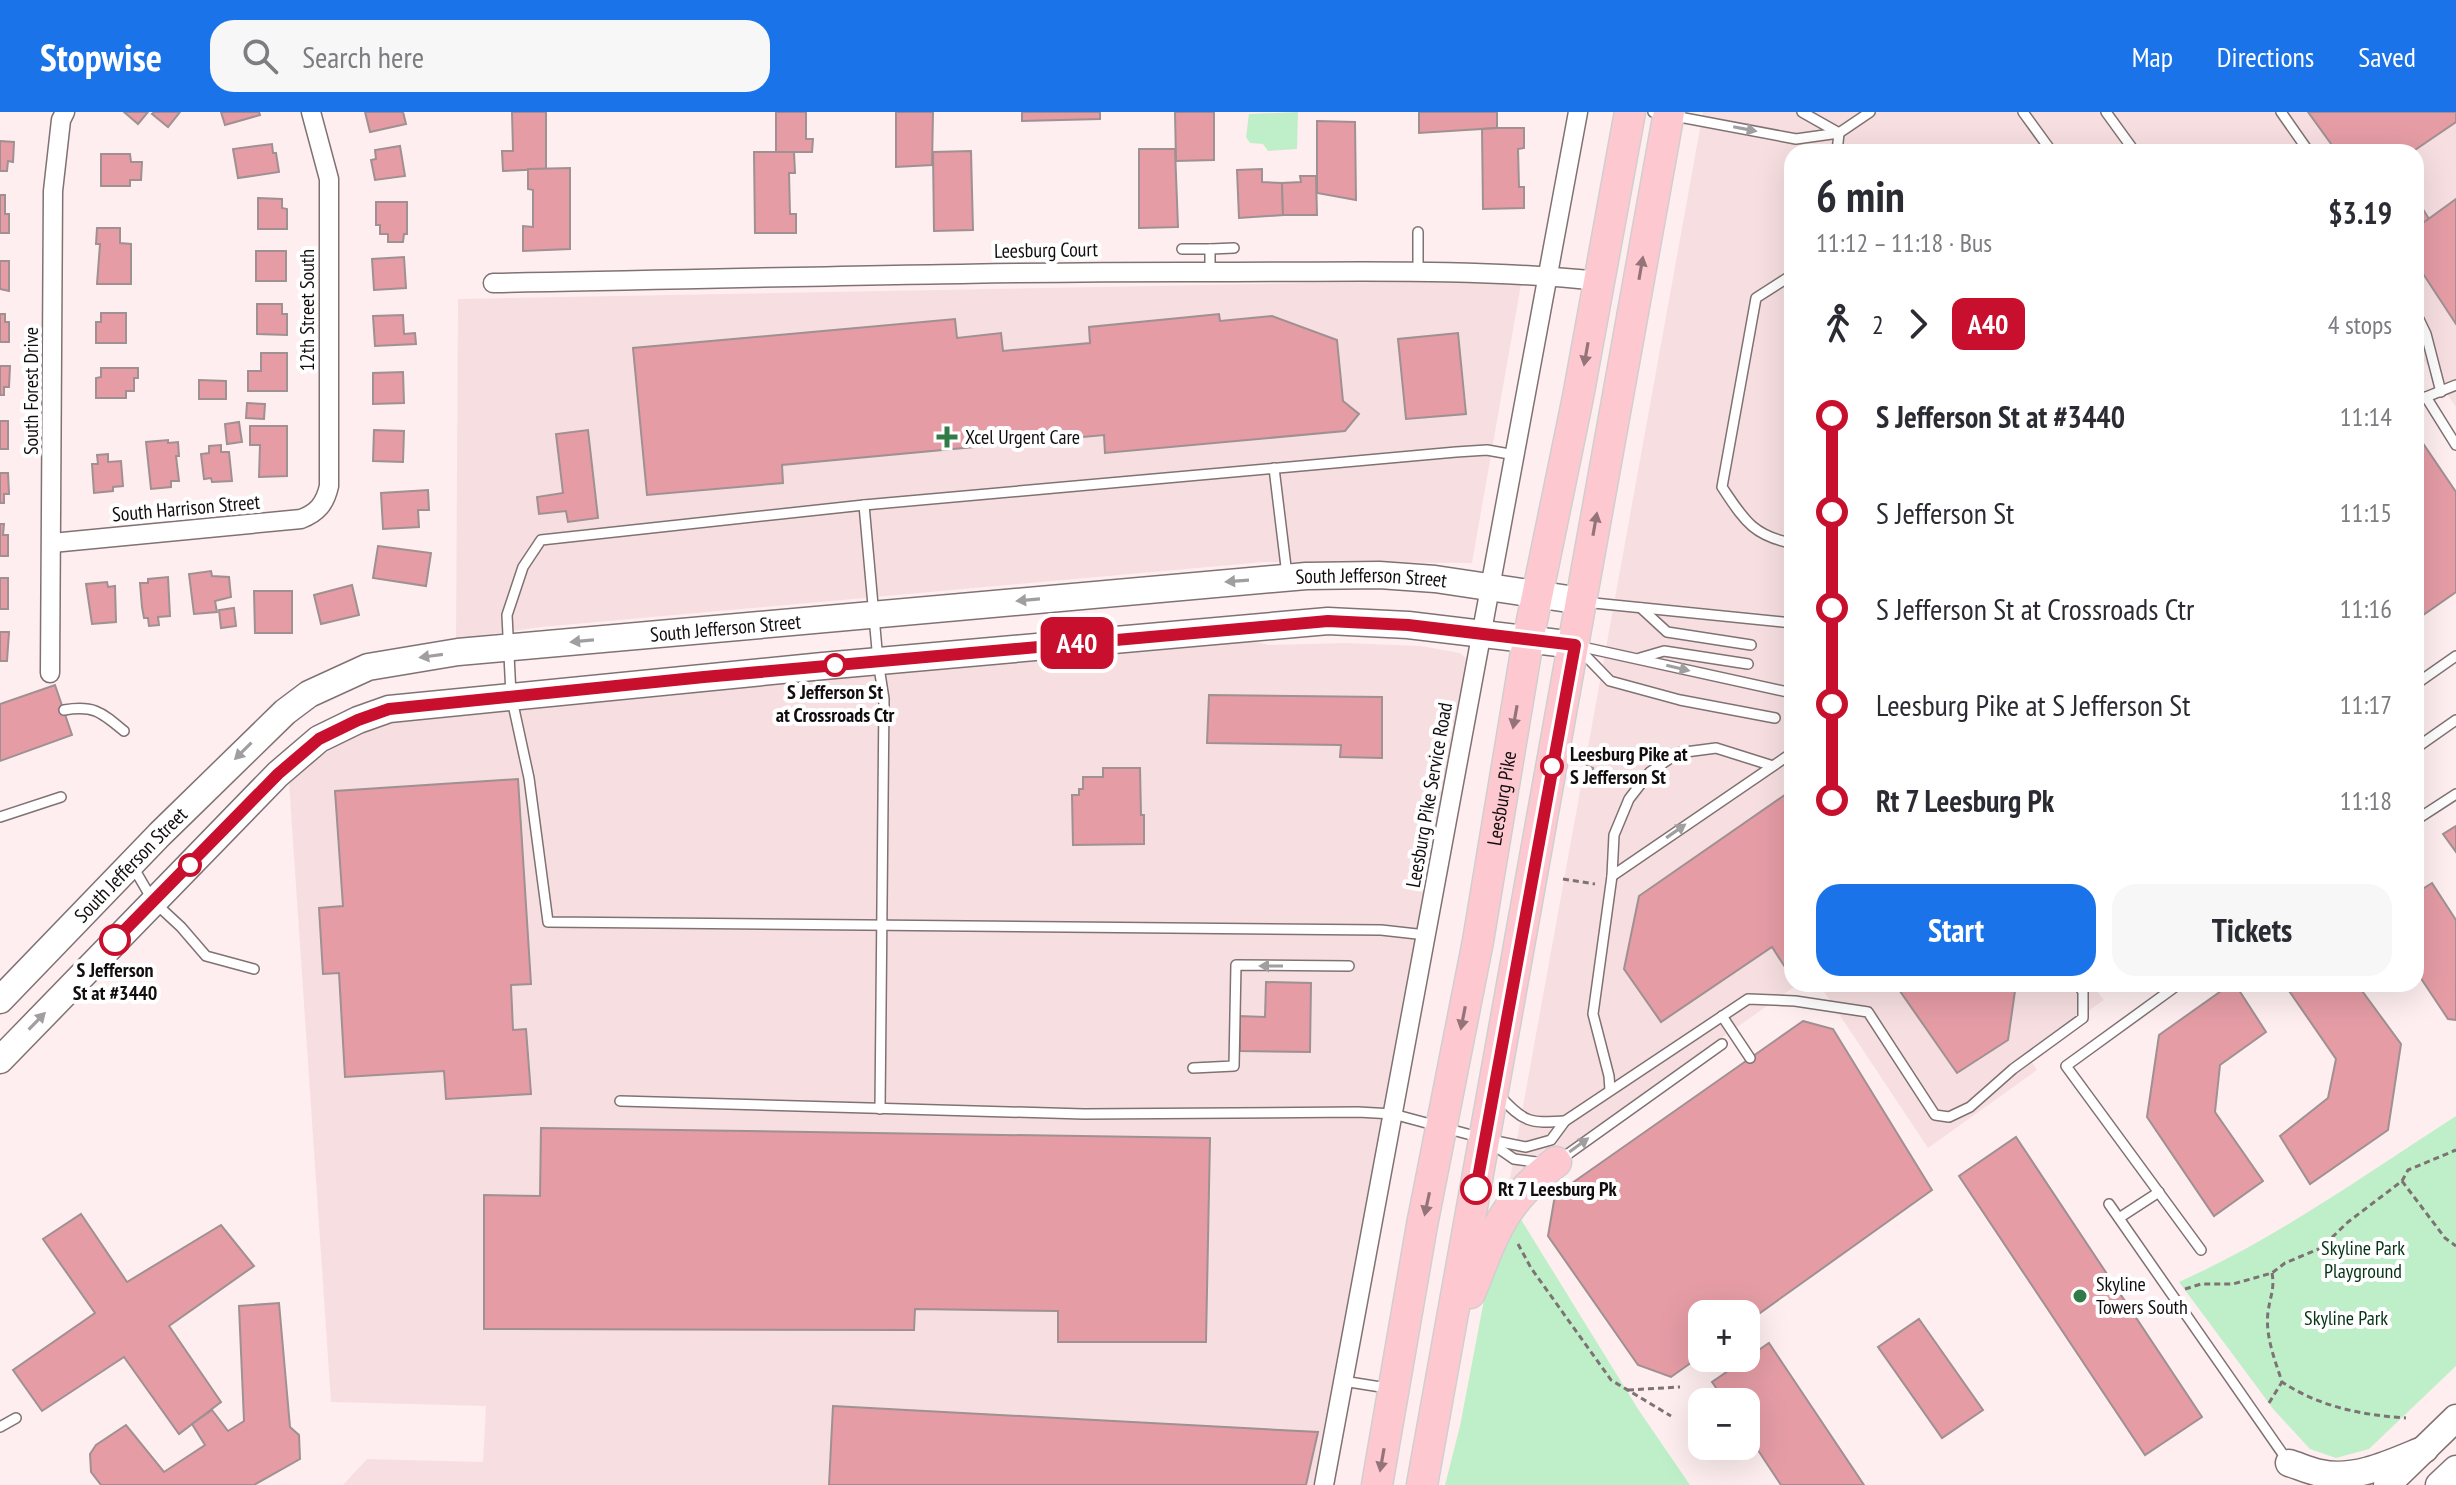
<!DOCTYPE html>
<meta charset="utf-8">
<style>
:root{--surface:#fff;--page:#f7f7f7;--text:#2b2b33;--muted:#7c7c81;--accent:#1a73e8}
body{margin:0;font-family:"PT Sans Narrow",sans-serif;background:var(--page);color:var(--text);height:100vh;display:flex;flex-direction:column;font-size:30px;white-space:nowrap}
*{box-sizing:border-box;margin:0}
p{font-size:26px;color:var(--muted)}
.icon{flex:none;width:44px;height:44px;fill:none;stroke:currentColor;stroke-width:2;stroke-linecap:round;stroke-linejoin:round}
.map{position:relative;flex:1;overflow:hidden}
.drawer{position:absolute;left:1784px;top:32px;width:640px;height:848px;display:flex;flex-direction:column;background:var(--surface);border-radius:24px;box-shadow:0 8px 32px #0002}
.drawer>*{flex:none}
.badge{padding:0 16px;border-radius:12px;font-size:28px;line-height:52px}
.buttons{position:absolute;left:1688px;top:1188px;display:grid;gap:16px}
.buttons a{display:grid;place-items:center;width:72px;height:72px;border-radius:16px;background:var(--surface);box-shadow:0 8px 32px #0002;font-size:40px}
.map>.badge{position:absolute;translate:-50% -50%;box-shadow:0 0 0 4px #fff}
.legs{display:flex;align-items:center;gap:12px;height:88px;padding:0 32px;font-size:26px}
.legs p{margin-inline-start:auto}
.head{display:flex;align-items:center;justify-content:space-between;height:136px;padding:0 32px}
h1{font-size:44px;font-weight:600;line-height:60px}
.primary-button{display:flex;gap:16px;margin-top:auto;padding:16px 32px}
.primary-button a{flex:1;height:92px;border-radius:24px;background:var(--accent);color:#fff;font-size:32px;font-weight:600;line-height:92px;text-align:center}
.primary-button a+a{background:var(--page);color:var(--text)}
ul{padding:0 32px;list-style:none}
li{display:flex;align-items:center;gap:28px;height:96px;font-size:30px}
li i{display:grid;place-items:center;width:12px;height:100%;margin:0 10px;background:currentColor}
li i::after{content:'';width:20px;height:20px;margin:-10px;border:6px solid;border-radius:50%;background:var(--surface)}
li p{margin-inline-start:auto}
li:first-child i{background:linear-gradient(#0000 50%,currentColor 0)}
li:last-child i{background:linear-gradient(currentColor 50%,#0000 0)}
header{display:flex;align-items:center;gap:48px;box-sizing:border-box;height:112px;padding:0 40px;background:var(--accent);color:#fff}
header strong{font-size:38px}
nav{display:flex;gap:44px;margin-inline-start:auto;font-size:28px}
.search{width:560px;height:72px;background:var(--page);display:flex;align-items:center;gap:20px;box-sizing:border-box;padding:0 28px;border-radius:24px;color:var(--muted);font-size:30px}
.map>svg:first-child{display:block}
.built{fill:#f7dfe1}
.green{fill:#bfefc8}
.building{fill:#e59ca5;stroke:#9f9091;stroke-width:2}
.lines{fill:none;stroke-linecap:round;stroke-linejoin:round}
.lane-casing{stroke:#807273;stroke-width:12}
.street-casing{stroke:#807273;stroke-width:21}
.secondary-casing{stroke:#807273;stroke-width:29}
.primary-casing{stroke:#d0cfcf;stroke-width:33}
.path{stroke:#7d7374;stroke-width:3;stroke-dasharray:6 4;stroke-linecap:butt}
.lane{stroke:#fff;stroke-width:9}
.street{stroke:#fff;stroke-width:18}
.secondary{stroke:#fff;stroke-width:26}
.primary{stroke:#fec8d0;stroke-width:30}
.oneway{fill:#a09e9f}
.oneway2{fill:#947479}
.line-1-casing{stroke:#fff;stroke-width:18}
.line-1{stroke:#c8102e;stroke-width:12}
.poi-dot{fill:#327a47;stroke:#fff;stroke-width:3}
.stop-1-dot{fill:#fff;stroke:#c8102e;stroke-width:4}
.labels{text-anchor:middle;stroke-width:8;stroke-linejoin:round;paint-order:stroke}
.street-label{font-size:20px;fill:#120d0e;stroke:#fff}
.poi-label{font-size:20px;fill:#120d0e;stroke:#fff;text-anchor:start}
.stop-label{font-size:20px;font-weight:bold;fill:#120d0e;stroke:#fff}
.park-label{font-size:20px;fill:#053315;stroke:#fff}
</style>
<header>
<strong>Stopwise</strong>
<div class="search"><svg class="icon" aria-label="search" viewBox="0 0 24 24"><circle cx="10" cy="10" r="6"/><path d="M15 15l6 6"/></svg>Search here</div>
<nav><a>Map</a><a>Directions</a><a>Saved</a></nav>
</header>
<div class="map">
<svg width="2456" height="1373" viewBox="0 0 2456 1373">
<rect width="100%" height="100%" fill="#feeeef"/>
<g class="built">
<polygon points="1703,0 2456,0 2456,295 2416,237 2416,40 1792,40 1792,872 1798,872 1508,1077"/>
<polygon points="1522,167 1472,451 1264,450 541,515 456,527 458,187"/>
<polygon points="1249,528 1269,533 1346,531 1421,534 1460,541 1468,548 1341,1303 1347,1303 1335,1373 343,1373 367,1347 483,1350 486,1294 331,1290 289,671 314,649 341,631 403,604"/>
<polygon points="1819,872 2091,872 2104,888 2027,942 2037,958 1928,1036"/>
</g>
<g class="green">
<polygon points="1298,0 1297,37 1268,39 1263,32 1250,31 1246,25 1249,2"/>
<path d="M2456,1004V1254L2369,1337L2336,1346L2310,1337L2274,1298L2179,1170C2277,1126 2366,1062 2456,1004Z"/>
<polygon points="1517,1101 1638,1297 1690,1373 1445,1373 1460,1314 1488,1167"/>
</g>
<g class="building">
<polygon points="124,0 148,0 138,12"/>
<polygon points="154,0 180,0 168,15 152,2"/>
<polygon points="221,0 259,0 260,3 225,13"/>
<polygon points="365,0 403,0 406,12 370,20"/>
<polygon points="512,0 546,0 546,57 503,59 502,39 513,39"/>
<polygon points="776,0 806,0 806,27 813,27 812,40 776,40"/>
<polygon points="896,0 933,0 932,53 896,55"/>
<polygon points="1022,0 1100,0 1100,7 1022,9"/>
<polygon points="1175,0 1214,0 1214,48 1176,49"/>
<polygon points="1419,0 1497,0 1497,16 1419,21"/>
<polygon points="2308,0 2456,0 2456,10 2412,40 2337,40"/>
<polygon points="1317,9 1355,10 1356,88 1317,81"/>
<polygon points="1497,16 1524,16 1524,36 1518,37 1519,75 1524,75 1524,96 1483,97 1482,17"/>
<polygon points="0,29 14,30 13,50 8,49 7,59 0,59"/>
<polygon points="272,32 273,41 276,41 279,60 238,66 233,37"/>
<polygon points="400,34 405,64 375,68 371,48 376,47 375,38"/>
<polygon points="1139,37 1175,37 1178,115 1139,116"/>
<polygon points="971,39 973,118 934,119 933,40"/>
<polygon points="754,40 794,40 795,61 789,61 790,102 796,102 796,121 755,121"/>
<polygon points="101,42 130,42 131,50 142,50 141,68 130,68 130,74 101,74"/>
<polygon points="570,56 570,137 523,139 523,114 533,115 533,78 528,77 528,57"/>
<polygon points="1262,57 1262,70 1282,71 1283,103 1239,106 1237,58"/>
<polygon points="1300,64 1316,64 1317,103 1283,103 1282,71 1301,70"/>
<polygon points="0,83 5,83 5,102 9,102 9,121 0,121"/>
<polygon points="258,86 282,87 282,96 287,97 287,117 258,117"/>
<polygon points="2416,86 2429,107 2416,116"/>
<polygon points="2456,87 2456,212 2416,151 2416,116"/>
<polygon points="376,90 407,90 407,122 404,122 403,130 388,130 388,122 380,122 380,113 376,113"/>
<polygon points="97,116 120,116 120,131 131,132 131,172 97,172 100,132 96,132"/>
<rect x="256" y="139" width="30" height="30"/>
<polygon points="404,145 406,176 374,178 372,147"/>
<polygon points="0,149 9,149 9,179 0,177"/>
<polygon points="257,192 282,192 282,202 287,202 287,223 257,222"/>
<polygon points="101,201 126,201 126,231 96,231 96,210 101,210"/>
<polygon points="0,202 5,202 5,210 9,210 9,230 0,230"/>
<polygon points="1219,202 1220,209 1272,204 1337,228 1343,289 1359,302 1345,319 1105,341 1104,323 782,353 783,371 647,383 633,236 955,207 957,226 1001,221 1003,239 1090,231 1089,215"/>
<polygon points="403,203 404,222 415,221 416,232 375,234 373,204"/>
<polygon points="1458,221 1466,302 1406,307 1398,227"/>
<polygon points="261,241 287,241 287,279 248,279 248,259 261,259"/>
<polygon points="0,254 10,254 9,275 4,275 4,283 0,283"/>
<polygon points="101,256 138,256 138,266 134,266 134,279 126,279 126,286 96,286 96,266 101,265"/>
<polygon points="403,260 404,291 373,292 373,261"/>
<polygon points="199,268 226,269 226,287 199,287"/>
<polygon points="247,291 265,292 264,307 246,306"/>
<rect x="0" y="309" width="8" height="28"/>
<polygon points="239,310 242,330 227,332 225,312"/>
<polygon points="250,314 287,314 287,364 259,365 260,333 250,333"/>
<polygon points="374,318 404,319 403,350 373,349"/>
<polygon points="588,318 598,406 568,410 566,399 539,402 537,385 563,381 556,322"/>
<polygon points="2416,321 2456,380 2456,480 2416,508"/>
<polygon points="168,328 168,331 178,330 179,344 176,344 179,369 171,369 171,375 151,377 146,330"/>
<polygon points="221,333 221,340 229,340 232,369 212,370 211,366 204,367 201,342 209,341 209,334"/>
<polygon points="108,342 108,350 121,349 123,374 113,375 113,379 94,381 92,352 98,352 97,343"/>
<polygon points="0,361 8,361 9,382 4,382 4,391 0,391"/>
<polygon points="428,378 429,398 418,398 419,415 383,417 381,381"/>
<polygon points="0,412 4,412 3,423 8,423 8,444 0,444"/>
<polygon points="378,434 431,441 426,474 373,466"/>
<polygon points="211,459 212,464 229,465 231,485 215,489 217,500 194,502 189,462"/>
<polygon points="168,465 170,504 158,505 159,513 149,514 148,506 144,506 142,495 140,471 148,471 148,467"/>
<rect x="0" y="466" width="8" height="31"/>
<polygon points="107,470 108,475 115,474 116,510 92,512 86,472"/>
<polygon points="352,473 359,503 321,512 314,483"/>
<polygon points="254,479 292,479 292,521 255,521"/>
<polygon points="234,496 236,514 221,516 219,498"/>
<polygon points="0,520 9,520 7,549 0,549"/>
<polygon points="55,573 72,623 0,649 0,592"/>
<polygon points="1209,583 1382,585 1382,646 1340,645 1341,633 1207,631"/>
<polygon points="1587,654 1593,656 1591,667 1585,666"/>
<polygon points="1103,656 1140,656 1141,703 1144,703 1144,732 1073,733 1072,683 1079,683 1079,677 1083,677 1083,665 1103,665"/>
<polygon points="518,667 531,872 511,873 513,918 526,917 531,982 446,987 444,959 345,965 339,861 323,862 319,796 343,794 335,679"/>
<polygon points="1792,678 1792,856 1785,855 1772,835 1661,910 1624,857 1639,784"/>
<polygon points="2456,714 2456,740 2443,722"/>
<polygon points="2432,771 2456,808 2456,908 2448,907 2416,859 2416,781"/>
<polygon points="1266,870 1311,871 1310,940 1240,939 1240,904 1265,905"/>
<polygon points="1895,872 2016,872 2008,928 1957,961"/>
<polygon points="2231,872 2235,872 2266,920 2220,953 2215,1000 2263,1069 2214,1104 2147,1005 2159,923"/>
<polygon points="2286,872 2357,872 2401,932 2388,1018 2310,1072 2280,1024 2328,986 2336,947 2285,873"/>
<polygon points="1803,909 1833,917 1932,1078 1746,1211 1746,1202 1702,1202 1702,1243 1671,1265 1638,1253 1548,1124 1555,1083"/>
<polygon points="541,1016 1210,1026 1206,1230 1058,1230 1058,1199 915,1197 914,1218 484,1217 484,1083 540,1084"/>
<polygon points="2016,1025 2202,1305 2145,1343 1959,1064"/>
<polygon points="81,1102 127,1170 221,1113 254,1154 169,1214 221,1290 179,1322 124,1245 42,1299 13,1258 95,1201 43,1127"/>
<polygon points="279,1191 290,1315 299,1323 300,1347 254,1373 101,1373 91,1360 90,1342 96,1333 126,1313 164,1360 205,1333 192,1312 212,1298 228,1319 244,1309 239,1194"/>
<polygon points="1919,1207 1983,1298 1942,1326 1878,1235"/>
<polygon points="1769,1231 1864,1373 1781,1373 1746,1320 1746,1290 1726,1290 1712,1270"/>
<polygon points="833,1294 1318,1320 1306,1373 829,1373"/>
</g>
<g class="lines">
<g class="lane-casing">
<g id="lane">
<polyline points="1653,0 1796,27 1839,21 1870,0"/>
<polyline points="1802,0 1839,21"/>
<polyline points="2023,0 2052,40"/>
<polyline points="2106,0 2135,40"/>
<polyline points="2281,0 2309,40"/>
<polyline points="1837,40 1839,21"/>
<polyline points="1418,120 1418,160"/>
<polyline points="1182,137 1210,137 1210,159"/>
<polyline points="1210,137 1234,136"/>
<path d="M1792,163L1756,186L1722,375C1743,406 1752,424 1792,431"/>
<polyline points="2416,201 2426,222 2441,280"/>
<polyline points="2426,285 2456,333"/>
<polyline points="2416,289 2456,273"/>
<polyline points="1274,356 1287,463"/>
<polyline points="864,393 878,549 884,587 880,997"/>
<polyline points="1584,490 1792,511"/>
<polyline points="1641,496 1667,520 1751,533"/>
<polyline points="1578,534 1792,581"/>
<polyline points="1580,538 1610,569 1680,588 1775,606"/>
<polyline points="1640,546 1664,539 1748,552"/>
<polyline points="2416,572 2456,544"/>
<path d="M64,598C94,593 101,600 124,619"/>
<polyline points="2416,636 2456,608"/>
<polyline points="0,705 61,685"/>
<polyline points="2416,708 2456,682"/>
<polyline points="132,753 153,789 181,815 206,844 254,857"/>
<polyline points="1612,764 1792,641"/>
<polyline points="1426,823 1381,818 548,810 529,666 511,583 507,503 523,455 541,428 864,393 1456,340 1487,338 1515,343"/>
<polyline points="2179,872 2066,954 2201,1138"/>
<polyline points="1722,904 1750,946"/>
<polyline points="1193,956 1234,954 1236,853 1349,854"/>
<polyline points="1610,978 1609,964 1593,902 1612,764 1614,723 1629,687 1650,660 1678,641 1716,636 1770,653"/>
<path d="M1499,983C1523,1010 1530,1012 1565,1009"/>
<polyline points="620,989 1084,1002 1358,1000 1393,1002 1486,1027 1526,1035 1551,1028 1565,1009 1748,887 1795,889 1868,900 1935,1003 1949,1005 1970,995 2013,957 2083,906 2083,880 2078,872"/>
<polyline points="1488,1029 1514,1047 1543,1051"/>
<polyline points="1561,1047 1722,932"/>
<polyline points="2109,1092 2287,1348"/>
<polyline points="2119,1106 2159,1080"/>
<polyline points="1343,1269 1387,1276"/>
<polyline points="0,1315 16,1306"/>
</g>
</g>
<g class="street-casing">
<g id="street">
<path d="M493,171C737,167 980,159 1224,160C1349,160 1475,156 1599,169"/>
<path d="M52,431L301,407C317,401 325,392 329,374V67L311,0"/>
<polyline points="50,561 53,79 61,8 65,0"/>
<polyline points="1324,1373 1578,0"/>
</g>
</g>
<g class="secondary-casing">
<g id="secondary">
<path id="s1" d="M0,888L160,722L285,600L309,582L368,555L458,540L1306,464L1379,463L1435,467L1582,489"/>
<polyline points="0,948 278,662 319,627 358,608 389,597 823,554 1328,509 1408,513 1575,533"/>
<path d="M2289,1351C2299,1354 2309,1359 2320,1361C2355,1369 2393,1350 2425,1337"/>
<polyline points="2387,1373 2456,1306"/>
<polyline points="2439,1373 2456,1357"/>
</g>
</g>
<g class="primary-casing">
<g id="primary">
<path d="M1470,1181C1495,1120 1501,1092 1556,1050"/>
<path id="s2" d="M1377,1373L1422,1113L1478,829L1528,528L1578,285L1630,0"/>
<polyline points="1422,1373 1669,0"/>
</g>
</g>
<g class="path">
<polyline points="1563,767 1595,772"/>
<polyline points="2402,1069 2445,1126 2456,1134"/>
<polyline points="1518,1132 1531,1156 1611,1268 1671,1304"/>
<path d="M2272,1161C2275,1176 2270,1185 2268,1200C2265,1224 2275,1248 2282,1270C2320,1295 2362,1303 2406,1306"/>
<polyline points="2185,1177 2201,1172 2233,1172 2272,1161 2285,1151 2321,1136 2348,1110 2402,1069 2408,1058 2456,1038"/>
<polyline points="1628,1278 1680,1275"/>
<polyline points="2269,1291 2282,1270"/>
</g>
<use href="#lane" class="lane"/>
<use href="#street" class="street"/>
<use href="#secondary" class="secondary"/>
<use href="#primary" class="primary"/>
</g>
<defs><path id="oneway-solid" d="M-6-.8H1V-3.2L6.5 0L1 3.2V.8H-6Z" transform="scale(2)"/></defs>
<g class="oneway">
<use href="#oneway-solid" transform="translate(1745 17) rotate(11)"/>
<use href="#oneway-solid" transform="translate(1237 469) rotate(176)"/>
<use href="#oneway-solid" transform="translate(1028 488) rotate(175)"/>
<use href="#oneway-solid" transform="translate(582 529) rotate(175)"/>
<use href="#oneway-solid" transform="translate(431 544) rotate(172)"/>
<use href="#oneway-solid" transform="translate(1678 556) rotate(13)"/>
<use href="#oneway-solid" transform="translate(243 639) rotate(135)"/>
<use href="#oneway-solid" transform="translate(1676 719) rotate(-35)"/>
<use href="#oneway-solid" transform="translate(1271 854) rotate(-180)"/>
<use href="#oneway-solid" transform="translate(37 909) rotate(-46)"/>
<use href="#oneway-solid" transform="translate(1579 1033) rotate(-36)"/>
</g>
<g class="oneway2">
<use href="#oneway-solid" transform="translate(1641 156) rotate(-80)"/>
<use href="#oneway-solid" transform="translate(1586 242) rotate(100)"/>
<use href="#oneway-solid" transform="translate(1595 412) rotate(-80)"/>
<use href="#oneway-solid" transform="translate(1515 605) rotate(100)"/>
<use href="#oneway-solid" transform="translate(1463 906) rotate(101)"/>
<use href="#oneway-solid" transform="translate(1427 1092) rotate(102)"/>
<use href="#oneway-solid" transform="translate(1382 1348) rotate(100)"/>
</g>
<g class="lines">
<g class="line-1-casing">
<polyline id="line-1" points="115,828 278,662 319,627 358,608 389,597 704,565 1328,509 1408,513 1575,533 1476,1077"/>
</g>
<use href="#line-1" class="line-1"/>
</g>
<g class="poi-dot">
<path d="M943 313h8v8h8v8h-8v8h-8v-8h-8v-8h8z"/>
<circle cx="2080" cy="1184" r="8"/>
</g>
<g class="stop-1-dot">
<circle cx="835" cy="553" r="10"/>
<circle cx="1552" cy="654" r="10"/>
<circle cx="190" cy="753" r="10"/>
<circle cx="115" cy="828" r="14"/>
<circle cx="1476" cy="1077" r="14"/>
</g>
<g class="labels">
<g class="street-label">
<text transform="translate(1046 138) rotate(-1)" y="7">Leesburg Court</text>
<text transform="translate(307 198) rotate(-90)" y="7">12th Street South</text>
<text transform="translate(31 279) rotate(-90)" y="7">South Forest Drive</text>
<text transform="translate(186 396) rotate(-5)" y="7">South Harrison Street</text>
<text dy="7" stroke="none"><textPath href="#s1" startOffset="1508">South Jefferson Street</textPath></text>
<text dy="7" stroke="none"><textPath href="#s1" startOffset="860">South Jefferson Street</textPath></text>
<text transform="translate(1429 683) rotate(-80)" y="7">Leesburg Pike Service Road</text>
<text dy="7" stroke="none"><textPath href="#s2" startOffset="698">Leesburg Pike</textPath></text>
<text dy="7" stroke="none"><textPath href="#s1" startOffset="188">South Jefferson Street</textPath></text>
</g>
<g class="poi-label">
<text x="965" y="332">Xcel Urgent Care</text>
<text x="2096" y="1179">Skyline<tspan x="2096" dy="23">Towers South</tspan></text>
</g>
<g class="stop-label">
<text x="835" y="587">S Jefferson St<tspan x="835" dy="23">at Crossroads Ctr</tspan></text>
<text x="1570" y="649" text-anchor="start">Leesburg Pike at<tspan x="1570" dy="23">S Jefferson St</tspan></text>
<text x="115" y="865">S Jefferson<tspan x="115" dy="23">St at #3440</tspan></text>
<text x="1498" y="1084" text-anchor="start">Rt 7 Leesburg Pk</text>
</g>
<g class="park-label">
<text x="2363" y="1143">Skyline Park<tspan x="2363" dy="23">Playground</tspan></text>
<text x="2346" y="1213">Skyline Park</text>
</g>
</g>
</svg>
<div class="buttons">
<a>+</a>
<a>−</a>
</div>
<b class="badge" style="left:1077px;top:531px;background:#c8102e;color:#fff">A40</b>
<section class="drawer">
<div class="head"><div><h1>6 min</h1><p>11:12 – 11:18 · Bus</p></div><b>$3.19</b></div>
<div class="legs"><svg class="icon" aria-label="walk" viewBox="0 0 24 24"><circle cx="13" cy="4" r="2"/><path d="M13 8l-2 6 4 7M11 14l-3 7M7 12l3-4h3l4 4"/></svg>2<svg class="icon" aria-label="forward" viewBox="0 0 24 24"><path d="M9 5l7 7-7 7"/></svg><b class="badge" style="background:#c8102e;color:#fff">A40</b><p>4 stops</p></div>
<ul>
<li><i style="color:#c8102e"></i><b>S Jefferson St at #3440</b><p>11:14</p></li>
<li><i style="color:#c8102e"></i><span>S Jefferson St</span><p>11:15</p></li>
<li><i style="color:#c8102e"></i><span>S Jefferson St at Crossroads Ctr</span><p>11:16</p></li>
<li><i style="color:#c8102e"></i><span>Leesburg Pike at S Jefferson St</span><p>11:17</p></li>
<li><i style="color:#c8102e"></i><b>Rt 7 Leesburg Pk</b><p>11:18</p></li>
</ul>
<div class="primary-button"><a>Start</a><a>Tickets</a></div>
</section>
</div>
